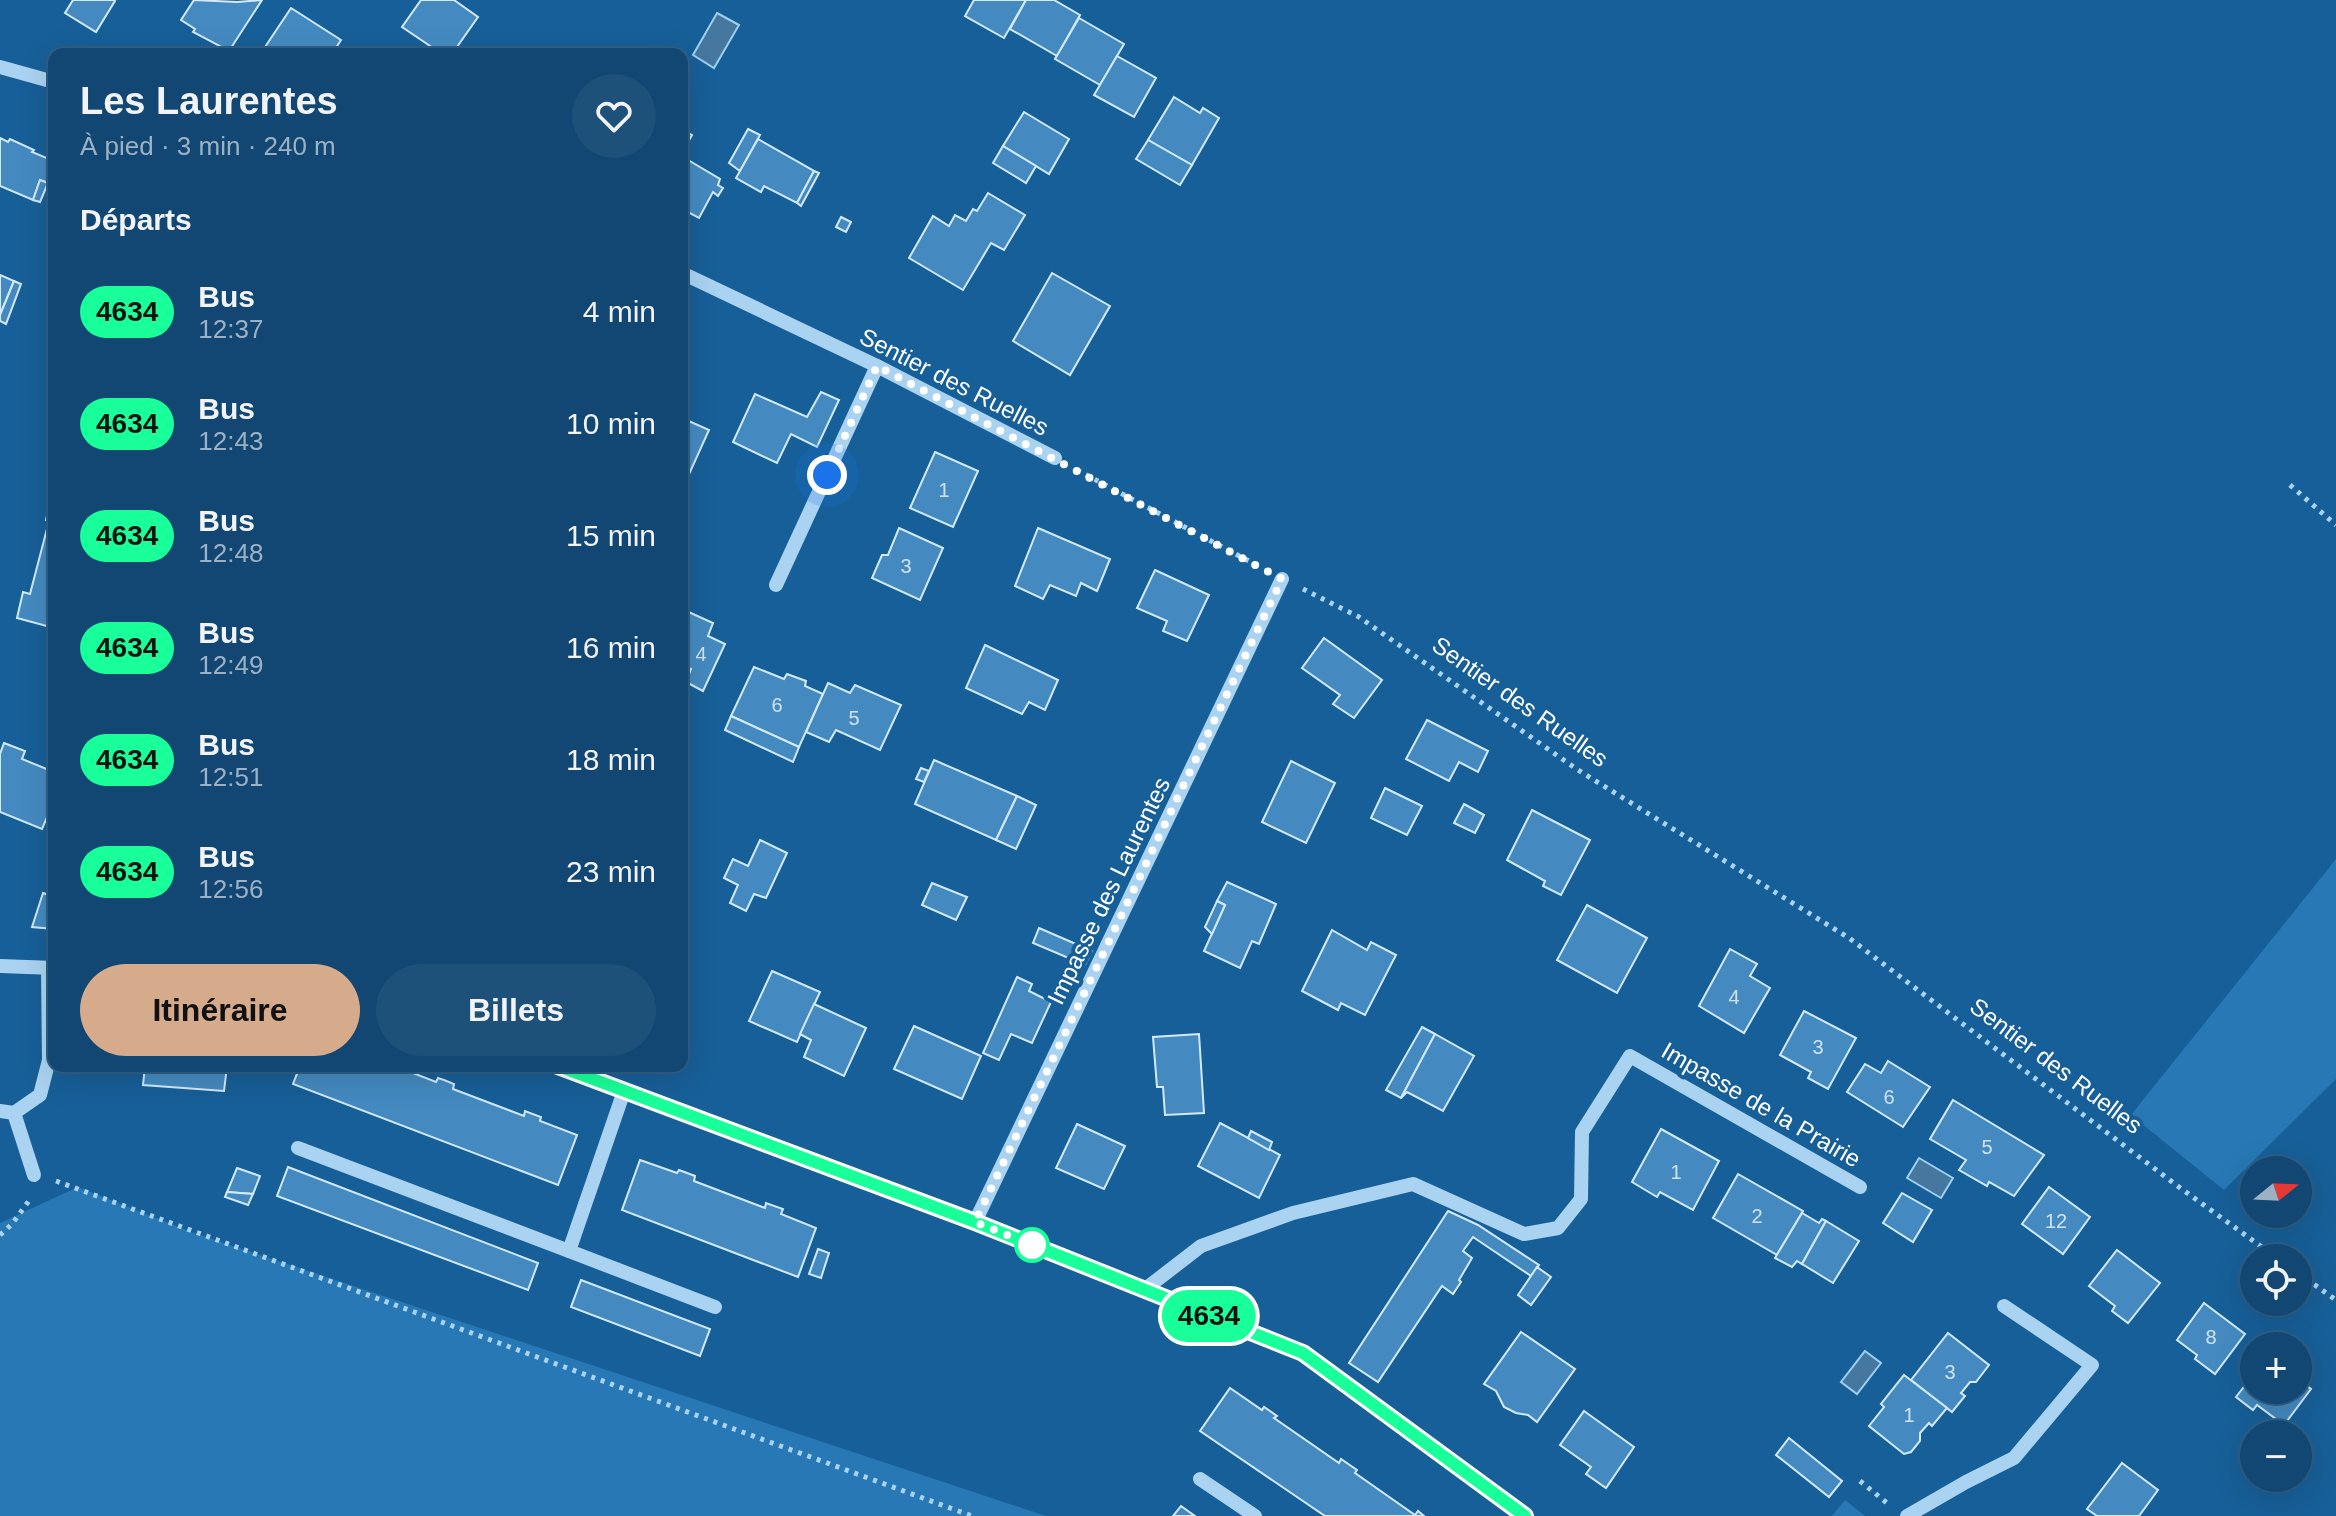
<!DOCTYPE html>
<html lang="fr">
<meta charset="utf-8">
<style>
:root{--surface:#114772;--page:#1e517a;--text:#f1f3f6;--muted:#9cb2c4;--line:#305f84;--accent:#d6ab8b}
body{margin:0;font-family:Helvetica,sans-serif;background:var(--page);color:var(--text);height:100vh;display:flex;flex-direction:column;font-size:30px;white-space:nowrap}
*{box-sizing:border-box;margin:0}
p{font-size:26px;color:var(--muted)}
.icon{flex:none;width:44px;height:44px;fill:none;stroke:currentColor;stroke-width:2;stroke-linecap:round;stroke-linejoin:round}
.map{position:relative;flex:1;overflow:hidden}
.drawer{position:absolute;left:48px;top:48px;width:640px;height:1024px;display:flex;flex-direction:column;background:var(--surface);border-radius:16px;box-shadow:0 8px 32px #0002,0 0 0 2px var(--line)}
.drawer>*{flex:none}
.badge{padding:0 16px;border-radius:26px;font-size:28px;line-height:52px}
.needle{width:52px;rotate:72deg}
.fabs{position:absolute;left:2240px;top:1156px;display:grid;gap:16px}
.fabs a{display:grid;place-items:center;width:72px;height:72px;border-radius:50%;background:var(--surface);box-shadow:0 8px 32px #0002,0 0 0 2px var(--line);font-size:40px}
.you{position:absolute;width:40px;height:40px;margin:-20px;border:6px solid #fff;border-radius:50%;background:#1a73e8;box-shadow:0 0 0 12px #1a73e833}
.map>.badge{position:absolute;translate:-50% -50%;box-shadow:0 0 0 4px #fff}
h2{padding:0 32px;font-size:30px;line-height:72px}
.round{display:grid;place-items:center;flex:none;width:84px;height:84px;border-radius:42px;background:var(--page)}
.overview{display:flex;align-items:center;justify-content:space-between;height:136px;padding:0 32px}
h1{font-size:38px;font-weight:600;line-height:60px}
.action{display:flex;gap:16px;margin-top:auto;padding:16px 32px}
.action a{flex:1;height:92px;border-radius:48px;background:var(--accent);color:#111;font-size:32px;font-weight:600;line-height:92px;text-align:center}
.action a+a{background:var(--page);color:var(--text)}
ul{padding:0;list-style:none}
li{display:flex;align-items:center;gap:24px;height:112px;padding:0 32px}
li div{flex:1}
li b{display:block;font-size:30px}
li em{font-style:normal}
li .badge{min-width:88px;font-weight:700;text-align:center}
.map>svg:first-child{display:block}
.green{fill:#2778b4}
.water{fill:#45779f;stroke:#9dd0f4;stroke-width:2}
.building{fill:#448ac0;stroke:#d2eafc;stroke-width:2}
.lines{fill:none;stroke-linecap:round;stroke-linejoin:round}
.path{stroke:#aad3f1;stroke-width:5;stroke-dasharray:4 6;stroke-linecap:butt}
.minor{stroke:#aad3f1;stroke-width:14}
.line-casing{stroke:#fff;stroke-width:18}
.line{stroke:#19ff99;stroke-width:12}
.walk{stroke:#fff;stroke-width:8;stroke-dasharray:0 14.4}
.stop-dot{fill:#fff;stroke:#19ff99;stroke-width:4}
.labels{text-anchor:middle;stroke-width:8;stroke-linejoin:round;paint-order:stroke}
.number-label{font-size:20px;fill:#d0e2ef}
.street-label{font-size:24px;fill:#fff;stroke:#175f98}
</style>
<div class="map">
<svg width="2336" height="1516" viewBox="0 0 2336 1516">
<rect width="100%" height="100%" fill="#175f98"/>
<g class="green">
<polygon points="2336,859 2336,1079 2224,1190 2131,1115"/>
<polygon points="78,1187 194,1233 1046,1516 0,1516 0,1223"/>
<polygon points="1845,1500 1865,1516 1832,1516"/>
</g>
<g class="water">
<polygon points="717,13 739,25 714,68 693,55"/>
<polygon points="1919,1158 1953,1178 1941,1198 1907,1178"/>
<polygon points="1865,1351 1881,1363 1857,1394 1841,1382"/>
</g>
<g class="building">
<polygon points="73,0 114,0 115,1 96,32 65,13"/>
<polygon points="194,0 237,2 262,0 229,51 193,32 195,29 181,20"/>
<polygon points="421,0 454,0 478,17 452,54 442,54 402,27"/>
<polygon points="974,0 1026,0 1004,38 965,16"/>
<polygon points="1026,0 1054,0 1080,15 1057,56 1010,29"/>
<polygon points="291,8 341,40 332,54 261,53"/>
<polygon points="1079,18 1124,44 1100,85 1055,59"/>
<polygon points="1117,56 1156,78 1134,117 1094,95"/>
<polygon points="1174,97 1200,113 1203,108 1219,118 1192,165 1148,140"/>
<polygon points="1024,112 1069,139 1049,174 1003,146"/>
<polygon points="682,129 692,135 682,153"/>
<polygon points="748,129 760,135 740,171 729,163"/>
<polygon points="0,138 8,142 10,139 34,150 32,152 54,161 48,183 40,180 33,200 0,186"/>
<polygon points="758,139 814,171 797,203 764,186 761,192 736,178"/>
<polygon points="1148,140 1192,165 1180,185 1136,159"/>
<polygon points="1003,146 1036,166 1026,183 993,163"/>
<polygon points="683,157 720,179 718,185 723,188 718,196 713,192 699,218 682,209"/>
<polygon points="814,171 819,173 801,206 797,203"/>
<polygon points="40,180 48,183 40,202 33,200"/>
<polygon points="988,193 1025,215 1004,250 991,243 963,290 909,258 933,216 949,226 955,215 966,221 973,209 977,211"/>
<polygon points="841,217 851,222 846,232 836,227"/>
<polygon points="1052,273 1110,306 1070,375 1013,341"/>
<polygon points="0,275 14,281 0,315"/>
<polygon points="14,281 21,284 6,324 0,321 0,315"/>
<polygon points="821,392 839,400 817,447 791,434 777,463 733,442 755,394 807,417"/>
<polygon points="682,418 709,430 686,481 682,479"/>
<polygon points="935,452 978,471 953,527 910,508"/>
<polygon points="50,501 54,502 54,523 46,520"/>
<polygon points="49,521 54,523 54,628 17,618 23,592 30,594"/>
<polygon points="899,528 943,548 920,600 872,578 882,555 888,555"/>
<polygon points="1038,528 1110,559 1097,591 1081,583 1076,596 1050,585 1043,599 1015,586"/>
<polygon points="1155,570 1209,595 1187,641 1163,631 1167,621 1137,608"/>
<polygon points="682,609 713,623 708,636 725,644 703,691 686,682 691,669 682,664"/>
<polygon points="1324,638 1382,680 1354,718 1333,704 1340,695 1302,668"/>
<polygon points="985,645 1058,680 1045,710 1029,702 1022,714 966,688"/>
<polygon points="754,667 784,679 787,674 806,681 805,686 823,694 799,747 731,716"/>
<polygon points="828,683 850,693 855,685 901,705 880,750 836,730 829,742 806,732"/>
<polygon points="731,716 799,747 793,762 725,730"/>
<polygon points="1427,720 1488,751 1478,772 1459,762 1449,781 1406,759"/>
<polygon points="4,743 25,751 22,759 54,772 54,801 42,829 0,812 0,754"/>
<polygon points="934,760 1017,796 996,840 915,804"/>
<polygon points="1291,761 1335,783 1306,843 1262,822"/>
<polygon points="921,768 929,771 924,782 916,779"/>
<polygon points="1385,788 1422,806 1407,835 1371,818"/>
<polygon points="1017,796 1036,805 1016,849 996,840"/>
<polygon points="1464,804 1484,815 1475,833 1454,823"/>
<polygon points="1532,810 1590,840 1561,895 1543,886 1545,881 1507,860"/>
<polygon points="760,840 787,853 766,898 754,894 746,911 730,903 738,885 724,878 733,859 748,866"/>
<polygon points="1227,882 1276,904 1259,944 1252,941 1240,968 1204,951 1225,905 1217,901"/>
<polygon points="932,883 967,897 956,920 922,905"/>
<polygon points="43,893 54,897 54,929 32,927"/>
<polygon points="1217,901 1225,905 1212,934 1205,927"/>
<polygon points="1587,905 1647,938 1617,993 1557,960"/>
<polygon points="1039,928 1092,951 1085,965 1033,943"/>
<polygon points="1332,930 1367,950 1371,942 1396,955 1365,1015 1341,1003 1338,1010 1302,991"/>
<polygon points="1730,949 1757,964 1750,976 1770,988 1744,1033 1699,1006"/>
<polygon points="772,971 820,992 797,1042 749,1021"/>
<polygon points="1017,977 1032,984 1029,991 1051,1002 1032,1043 1011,1034 999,1060 983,1053"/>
<polygon points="814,1004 866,1028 844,1076 804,1057 811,1040 800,1034"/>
<polygon points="1804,1011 1856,1038 1828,1089 1808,1078 1811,1072 1780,1055"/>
<polygon points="914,1026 981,1056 962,1099 894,1069"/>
<polygon points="1422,1027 1435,1034 1401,1098 1386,1090"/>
<polygon points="1199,1034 1204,1113 1165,1115 1163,1087 1157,1087 1153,1037"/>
<polygon points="1435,1034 1474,1056 1443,1111 1407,1092 1401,1098"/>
<polygon points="1888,1061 1930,1087 1903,1127 1847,1092 1865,1064 1881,1073"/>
<polygon points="145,1066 227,1066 224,1091 143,1085"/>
<polygon points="300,1066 395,1066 436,1082 438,1078 444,1080 454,1084 453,1089 524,1116 525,1111 541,1117 540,1121 577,1135 558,1185 293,1084"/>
<polygon points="1953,1100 2044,1155 2014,1196 1989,1182 1987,1186 1959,1170 1966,1160 1930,1139"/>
<polygon points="1220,1123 1280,1155 1259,1198 1198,1166"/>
<polygon points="1077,1124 1125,1146 1104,1189 1056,1168"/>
<polygon points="1661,1129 1719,1161 1693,1210 1660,1192 1657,1197 1632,1182"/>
<polygon points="1251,1131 1272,1142 1269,1150 1248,1138"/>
<polygon points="640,1160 677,1173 679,1170 695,1176 694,1181 765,1208 766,1203 783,1209 781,1214 816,1228 798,1277 622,1210"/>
<polygon points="288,1167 538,1263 528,1290 277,1196"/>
<polygon points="237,1168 260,1176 253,1194 227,1192"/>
<polygon points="1738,1174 1803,1211 1777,1255 1713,1218"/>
<polygon points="2049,1187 2090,1217 2063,1254 2022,1224"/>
<polygon points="227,1192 253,1194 248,1205 225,1197"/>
<polygon points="1902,1193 1932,1210 1913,1242 1883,1223"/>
<polygon points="1448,1211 1478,1225 1539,1265 1531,1276 1473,1237 1463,1251 1472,1258 1459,1280 1461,1282 1453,1294 1442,1286 1378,1382 1349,1363"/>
<polygon points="1802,1213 1819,1223 1822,1219 1826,1221 1802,1264 1797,1261 1792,1267 1775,1258"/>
<polygon points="1826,1221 1859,1241 1833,1283 1802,1264"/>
<polygon points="818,1249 829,1253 821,1278 809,1274"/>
<polygon points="2117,1250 2160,1283 2128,1323 2112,1311 2115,1306 2089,1286"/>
<polygon points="1537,1267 1551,1277 1531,1305 1518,1295"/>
<polygon points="581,1280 710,1329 700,1356 571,1307"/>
<polygon points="2204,1303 2245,1334 2215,1374 2195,1359 2197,1355 2177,1340"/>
<polygon points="1521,1332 1575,1369 1537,1422 1528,1415 1516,1413 1504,1407 1496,1391 1484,1384"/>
<polygon points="1948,1333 1989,1365 1976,1382 1970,1382 1961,1393 1965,1396 1952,1412 1911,1380"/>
<polygon points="2254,1374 2254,1390 2298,1390 2298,1379 2311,1389 2284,1425 2257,1405 2253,1410 2236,1397"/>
<polygon points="1904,1375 1947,1408 1932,1426 1929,1423 1920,1433 1920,1441 1911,1452 1904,1454 1869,1426 1884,1407 1881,1404"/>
<polygon points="1230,1388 1262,1410 1264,1407 1270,1411 1277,1416 1274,1418 1339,1463 1341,1459 1357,1470 1355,1473 1415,1515 1418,1511 1424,1516 1325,1516 1200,1431"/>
<polygon points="1584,1411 1634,1447 1606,1488 1586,1474 1591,1467 1560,1445"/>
<polygon points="1789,1438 1842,1481 1829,1497 1776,1455"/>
<polygon points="2122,1463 2158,1490 2139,1516 2097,1516 2087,1509"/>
<polygon points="1181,1506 1195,1516 1173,1516"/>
</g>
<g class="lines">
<g class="path">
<polyline points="1077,470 1262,568"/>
<polyline points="2290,485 2336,525"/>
<polyline points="1303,589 1359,617 1578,770 1849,938 2179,1187 2277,1258"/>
<polyline points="56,1181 972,1516"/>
<polyline points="0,1235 12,1224 31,1198"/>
<polyline points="2298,1273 2336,1300"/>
<polyline points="1860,1481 1887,1503"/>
</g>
<g class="minor">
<polyline points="0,67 54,82"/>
<polyline points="682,273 877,366 1055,458"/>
<polyline points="776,585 877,366"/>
<polyline points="0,966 54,968"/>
<polyline points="558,1066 975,1222 1303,1353 1525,1516"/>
<polyline points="0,1111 14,1113 40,1095 49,1060 48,968"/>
<polyline points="14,1113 34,1175"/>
<polyline points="298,1148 569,1251 624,1091"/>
<polyline points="975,1222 1282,579"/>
<polyline points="569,1251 715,1307"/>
<polyline points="1144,1290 1201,1246 1293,1213 1413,1184 1524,1234 1558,1228 1581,1199 1582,1132 1630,1056 1860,1187"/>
<polyline points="1200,1479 1255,1516"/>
<polyline points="1907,1516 1966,1482 2014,1458 2092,1365 2004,1306"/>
</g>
</g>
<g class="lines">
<g class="line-casing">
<polyline id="line" points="558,1066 975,1222 1303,1353 1525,1516"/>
</g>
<use href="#line" class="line"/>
<polyline class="walk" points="827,475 877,366 1282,579 975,1222 1032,1245"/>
</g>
<circle class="stop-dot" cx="1032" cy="1245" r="16"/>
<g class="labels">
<g class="number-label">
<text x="944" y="497">1</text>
<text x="906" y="573">3</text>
<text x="701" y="661">4</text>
<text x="777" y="712">6</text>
<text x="854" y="725">5</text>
<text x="1734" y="1004">4</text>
<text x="1818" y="1054">3</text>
<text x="1889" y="1104">6</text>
<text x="1987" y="1154">5</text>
<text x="1676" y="1179">1</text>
<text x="1757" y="1223">2</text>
<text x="2056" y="1228">12</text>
<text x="2211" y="1344">8</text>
<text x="1950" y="1379">3</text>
<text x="1909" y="1422">1</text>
</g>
<g class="street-label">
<text transform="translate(954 382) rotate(27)" y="8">Sentier des Ruelles</text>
<text transform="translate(1520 702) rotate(35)" y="8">Sentier des Ruelles</text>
<text transform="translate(1109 891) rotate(-64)" y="8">Impasse des Laurentes</text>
<text transform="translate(2056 1066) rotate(37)" y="8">Sentier des Ruelles</text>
<text transform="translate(1761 1105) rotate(30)" y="8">Impasse de la Prairie</text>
</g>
</g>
</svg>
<div class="fabs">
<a><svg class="needle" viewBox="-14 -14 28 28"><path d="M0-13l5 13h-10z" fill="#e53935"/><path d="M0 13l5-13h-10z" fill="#9cb2c4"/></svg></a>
<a><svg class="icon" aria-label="locate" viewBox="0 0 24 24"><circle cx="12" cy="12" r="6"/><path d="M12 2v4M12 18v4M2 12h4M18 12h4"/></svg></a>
<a>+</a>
<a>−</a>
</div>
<div class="you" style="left:827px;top:475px"></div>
<b class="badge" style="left:1209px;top:1316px;background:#19ff99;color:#111">4634</b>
<section class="drawer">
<div class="overview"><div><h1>Les Laurentes</h1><p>À pied · 3 min · 240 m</p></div><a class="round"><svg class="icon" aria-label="heart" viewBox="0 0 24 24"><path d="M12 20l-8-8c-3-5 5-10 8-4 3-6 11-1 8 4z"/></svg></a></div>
<h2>Départs</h2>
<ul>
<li><span class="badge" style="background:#19ff99;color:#111">4634</span><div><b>Bus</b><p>12:37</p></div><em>4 min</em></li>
<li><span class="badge" style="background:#19ff99;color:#111">4634</span><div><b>Bus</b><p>12:43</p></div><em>10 min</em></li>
<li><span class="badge" style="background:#19ff99;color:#111">4634</span><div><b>Bus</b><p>12:48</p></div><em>15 min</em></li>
<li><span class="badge" style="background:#19ff99;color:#111">4634</span><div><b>Bus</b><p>12:49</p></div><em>16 min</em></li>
<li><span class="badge" style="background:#19ff99;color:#111">4634</span><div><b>Bus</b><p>12:51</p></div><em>18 min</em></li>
<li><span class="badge" style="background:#19ff99;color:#111">4634</span><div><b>Bus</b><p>12:56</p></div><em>23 min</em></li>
</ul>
<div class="action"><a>Itinéraire</a><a>Billets</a></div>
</section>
</div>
